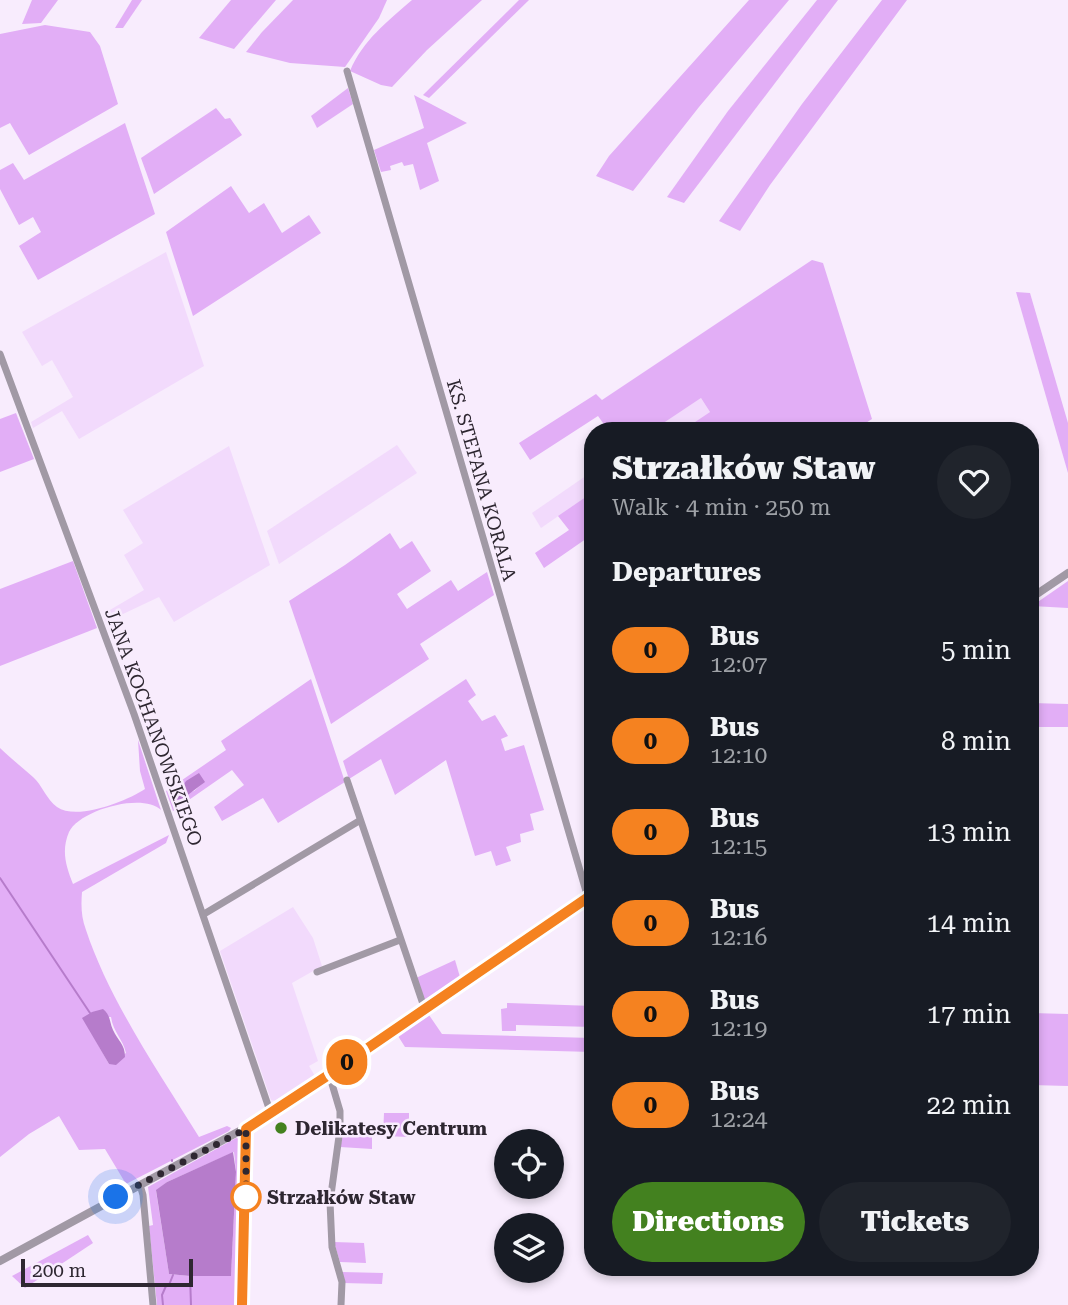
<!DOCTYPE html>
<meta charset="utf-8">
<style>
:root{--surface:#171b24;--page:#20242c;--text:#f1f3f6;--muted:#9ea1a6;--accent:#43811f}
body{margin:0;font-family:"Roboto Serif",serif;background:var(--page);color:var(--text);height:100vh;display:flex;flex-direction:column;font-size:26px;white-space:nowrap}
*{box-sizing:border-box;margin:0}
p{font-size:23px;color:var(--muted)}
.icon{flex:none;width:38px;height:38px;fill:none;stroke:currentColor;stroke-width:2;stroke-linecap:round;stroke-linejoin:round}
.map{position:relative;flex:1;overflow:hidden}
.sheet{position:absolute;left:584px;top:422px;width:455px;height:854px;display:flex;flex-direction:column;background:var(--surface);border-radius:28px;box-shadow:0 4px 10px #0003}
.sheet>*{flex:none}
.badge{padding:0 14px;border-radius:23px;font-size:24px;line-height:46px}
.tools{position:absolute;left:494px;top:1129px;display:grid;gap:14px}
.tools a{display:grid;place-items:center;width:70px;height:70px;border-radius:50%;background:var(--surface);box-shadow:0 4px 10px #0003;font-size:35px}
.scale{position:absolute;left:21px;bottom:18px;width:172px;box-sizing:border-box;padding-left:7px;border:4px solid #2e2731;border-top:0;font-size:19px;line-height:24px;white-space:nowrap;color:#2e2731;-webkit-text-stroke:5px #f8ecfd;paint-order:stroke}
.you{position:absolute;width:35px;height:35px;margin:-18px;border:5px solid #fff;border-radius:50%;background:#1a73e8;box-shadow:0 0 0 10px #1a73e833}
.map>.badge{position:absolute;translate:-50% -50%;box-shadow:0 0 0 4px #fff}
h2{padding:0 28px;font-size:26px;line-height:63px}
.round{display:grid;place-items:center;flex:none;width:74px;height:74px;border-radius:37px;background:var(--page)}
.headline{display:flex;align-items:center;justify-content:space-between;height:119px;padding:0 28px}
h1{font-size:33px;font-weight:800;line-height:52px}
.primary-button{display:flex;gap:14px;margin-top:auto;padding:14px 28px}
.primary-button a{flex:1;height:80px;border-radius:42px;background:var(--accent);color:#fff;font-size:28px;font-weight:800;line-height:80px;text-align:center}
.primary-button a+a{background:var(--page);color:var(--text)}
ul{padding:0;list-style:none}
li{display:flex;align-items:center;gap:21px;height:91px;padding:0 28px}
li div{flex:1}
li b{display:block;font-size:26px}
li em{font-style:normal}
li .badge{min-width:77px;font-weight:700;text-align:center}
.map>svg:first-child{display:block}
.built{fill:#f2dafc}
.green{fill:#e2aef6;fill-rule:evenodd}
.water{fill:#b67ccb}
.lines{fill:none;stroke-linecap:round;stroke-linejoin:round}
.stream{stroke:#b67ccb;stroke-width:2}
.minor{stroke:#a199a5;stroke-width:7}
.tertiary{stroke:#a199a5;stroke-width:8}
.line-casing{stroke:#fff;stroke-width:16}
.line{stroke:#f58220;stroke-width:10}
.walk{stroke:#2e2731;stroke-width:7;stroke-dasharray:0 12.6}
.poi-dot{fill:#43811f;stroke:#f8ecfd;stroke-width:2.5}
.stop-dot{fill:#fff;stroke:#f58220;stroke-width:3.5}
.labels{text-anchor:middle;stroke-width:5;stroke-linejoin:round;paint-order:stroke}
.street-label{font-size:19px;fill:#2e2731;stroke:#f8ecfd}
.poi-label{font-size:19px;font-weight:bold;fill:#2e2731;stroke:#f8ecfd;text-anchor:start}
.stop-label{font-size:19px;font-weight:bold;fill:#2e2731;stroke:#f8ecfd;text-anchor:start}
</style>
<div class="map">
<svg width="1068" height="1305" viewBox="0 0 1068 1305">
<rect width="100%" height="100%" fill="#f8ecfd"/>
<g class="built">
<polygon points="166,252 204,366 79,439 62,411 33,428 31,422 73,397 52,360 42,366 22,332"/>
<polygon points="701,398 710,412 683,430 653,430"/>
<polygon points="397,445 417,473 279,564 267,531"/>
<polygon points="229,446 270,565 174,622 159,597 106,622 103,614 144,590 124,555 143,543 123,510"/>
<polygon points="593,471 593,492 541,528 532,513"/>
<polygon points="293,907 313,938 322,966 292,983 318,1061 309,1066 315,1076 276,1101 271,1100 220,951"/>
</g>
<g class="green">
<polygon points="32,0 58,0 41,23 22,24"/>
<polygon points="132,0 142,0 123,28 115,28"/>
<polygon points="231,0 276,0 234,49 199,38"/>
<polygon points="293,0 387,0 379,18 345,67 290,63 246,52 262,32"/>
<path d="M412,0H482L427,50L392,87L381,85L350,71C363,40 387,22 412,0Z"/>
<polygon points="519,0 529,0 429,98 423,95"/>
<polygon points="749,0 789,0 699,107 633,191 596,176 609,156"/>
<polygon points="817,0 838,0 684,203 667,197 728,111"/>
<polygon points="882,0 907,0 770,185 740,231 719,221 802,104"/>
<polygon points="45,25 90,32 100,46 118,104 29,155 10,123 0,128 0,34"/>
<polygon points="348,88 353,104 317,128 311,116"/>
<polygon points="414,95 467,123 427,143 439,181 420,190 413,164 404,166 402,162 390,166 391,170 381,172 374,150 424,128"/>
<polygon points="216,108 225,119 230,118 242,135 154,194 141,158"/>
<polygon points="125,123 155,214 38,280 19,246 41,232 33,217 19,225 0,189 0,170 13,163 24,180"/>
<polygon points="231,186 249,213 264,203 282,233 309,215 321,233 193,316 166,232"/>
<polygon points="812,260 823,263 872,419 855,430 683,430 710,412 701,398 653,430 608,430 598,416 530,460 519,443 596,394 602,400"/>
<polygon points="1016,292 1030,293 1068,423 1068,473"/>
<polygon points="16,413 34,459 0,472 0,419"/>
<polygon points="593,492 593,534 544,568 535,553 569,530 558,516"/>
<polygon points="390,533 400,549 412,541 431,571 397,594 407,609 451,580 458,591 487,572 494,595 420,644 429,659 331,724 289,601 345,565"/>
<polygon points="73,561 97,628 0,666 0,589"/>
<polygon points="1068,581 1068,608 1032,606"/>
<path d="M311,679L345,782L278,823L263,798L222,821L214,807L244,785L232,770L173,811L166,791L226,750L221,741ZM202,784L194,791L174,796L172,794L173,790L184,785Z"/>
<polygon points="466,679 476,695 468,701 482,721 495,715 508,736 501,739 505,751 524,745 544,810 530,814 534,830 520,834 521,842 506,847 511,861 496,866 491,851 475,856 446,760 395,795 381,759 349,779 343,761"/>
<polygon points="1031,703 1068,704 1068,727 1031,727"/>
<path d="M138,740L161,810C143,792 79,810 69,832C61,851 66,866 73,884L169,835L166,843L82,892C81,905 81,917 86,930C109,1000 160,1074 199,1137L227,1126L231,1128L229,1131L126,1184L105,1149L79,1150L59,1116L29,1134L0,1157V748C10,758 22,767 33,777C42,785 47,800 57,807C77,821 127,801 145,789L140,771ZM111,1017C113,1032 123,1039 126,1053L109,1064L83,1018Z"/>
<polygon points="455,960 460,977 430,1001 423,999 416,978"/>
<polygon points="507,1003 593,1006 593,1027 516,1025 516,1031 502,1031 501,1009 507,1008"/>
<polygon points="1031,1013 1068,1014 1068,1086 1031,1085"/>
<polygon points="429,1015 442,1034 593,1038 593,1052 405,1047 398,1036"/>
<polygon points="384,1113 409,1113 409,1137 383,1136"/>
<polygon points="343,1135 372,1136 372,1149 340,1147"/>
<path d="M236,1138L243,1140L241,1305H157L149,1226L153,1225L148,1187ZM234,1152L236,1172L231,1275L190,1276L169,1274L156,1191L167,1182Z"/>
<polygon points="88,1235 93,1243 25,1288 12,1276"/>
<polygon points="334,1242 364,1243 366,1263 340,1262"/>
<polygon points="342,1272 383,1273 382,1284 343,1283"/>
</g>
<g class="water">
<polygon points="199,773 205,782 181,800 175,799 171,792 179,786 183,786 186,781"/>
<path d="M103,1009C111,1016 109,1021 113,1030C118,1041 125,1044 125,1057L116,1065L109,1064L82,1018L92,1012Z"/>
<polygon points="233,1152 236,1172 231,1276 190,1276 169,1274 156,1190 167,1182"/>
</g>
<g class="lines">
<g class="stream">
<polyline points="0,878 90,1013"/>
<polyline points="172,1160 172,1161"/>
<polyline points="190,1276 191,1305"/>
<polyline points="159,1285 169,1285 173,1275"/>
<polyline points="163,1305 162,1295 166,1286"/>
</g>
<g class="minor">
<polyline points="347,71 588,898"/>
<polyline points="0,354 134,714 271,1114"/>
<polyline points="347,780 425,1010"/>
<polyline points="204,914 359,821"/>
<polyline points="317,972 400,940"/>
<polyline points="327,1076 332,1084 340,1111 340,1129 330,1202 332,1247 342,1282 341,1305"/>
<polyline points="140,1185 143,1195 153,1305"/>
<polyline points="242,1305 246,1129"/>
</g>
<g class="tertiary">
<polyline points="1031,598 1068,573"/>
<polyline points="0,1261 260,1120 593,894"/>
</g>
</g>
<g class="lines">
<g class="line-casing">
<polyline id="line" points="242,1305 246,1129 327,1076 593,894"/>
</g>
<use href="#line" class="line"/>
<polyline class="walk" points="116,1197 246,1129 246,1197"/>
</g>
<circle class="poi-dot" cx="281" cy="1128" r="7"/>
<circle class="stop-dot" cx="246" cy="1197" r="14"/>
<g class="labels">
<g class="street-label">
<text transform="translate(482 480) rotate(74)" y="7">KS. STEFANA KORALA</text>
<text transform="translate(154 727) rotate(70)" y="7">JANA KOCHANOWSKIEGO</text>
</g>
<g class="poi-label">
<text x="295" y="1135">Delikatesy Centrum</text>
</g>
<g class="stop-label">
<text x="267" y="1204">Strzałków Staw</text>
</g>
</g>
</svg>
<div class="tools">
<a><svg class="icon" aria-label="locate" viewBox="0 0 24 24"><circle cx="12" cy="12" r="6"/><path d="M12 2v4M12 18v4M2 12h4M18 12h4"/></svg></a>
<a><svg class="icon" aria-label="layers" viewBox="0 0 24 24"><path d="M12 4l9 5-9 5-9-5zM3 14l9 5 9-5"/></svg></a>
</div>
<div class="scale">200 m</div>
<div class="you" style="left:116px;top:1197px"></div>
<b class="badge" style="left:347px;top:1062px;background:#f58220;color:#111">0</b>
<section class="sheet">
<div class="headline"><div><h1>Strzałków Staw</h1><p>Walk · 4 min · 250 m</p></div><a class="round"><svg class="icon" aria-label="heart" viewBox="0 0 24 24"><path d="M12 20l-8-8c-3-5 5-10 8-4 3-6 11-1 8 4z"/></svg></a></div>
<h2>Departures</h2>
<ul>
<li><span class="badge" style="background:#f58220;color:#111">0</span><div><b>Bus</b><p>12:07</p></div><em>5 min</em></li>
<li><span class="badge" style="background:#f58220;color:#111">0</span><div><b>Bus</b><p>12:10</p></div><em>8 min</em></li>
<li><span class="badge" style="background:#f58220;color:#111">0</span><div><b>Bus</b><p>12:15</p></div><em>13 min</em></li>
<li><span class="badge" style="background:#f58220;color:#111">0</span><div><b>Bus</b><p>12:16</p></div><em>14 min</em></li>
<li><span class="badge" style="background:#f58220;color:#111">0</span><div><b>Bus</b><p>12:19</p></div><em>17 min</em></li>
<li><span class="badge" style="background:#f58220;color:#111">0</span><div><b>Bus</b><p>12:24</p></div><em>22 min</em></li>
</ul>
<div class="primary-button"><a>Directions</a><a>Tickets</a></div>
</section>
</div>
